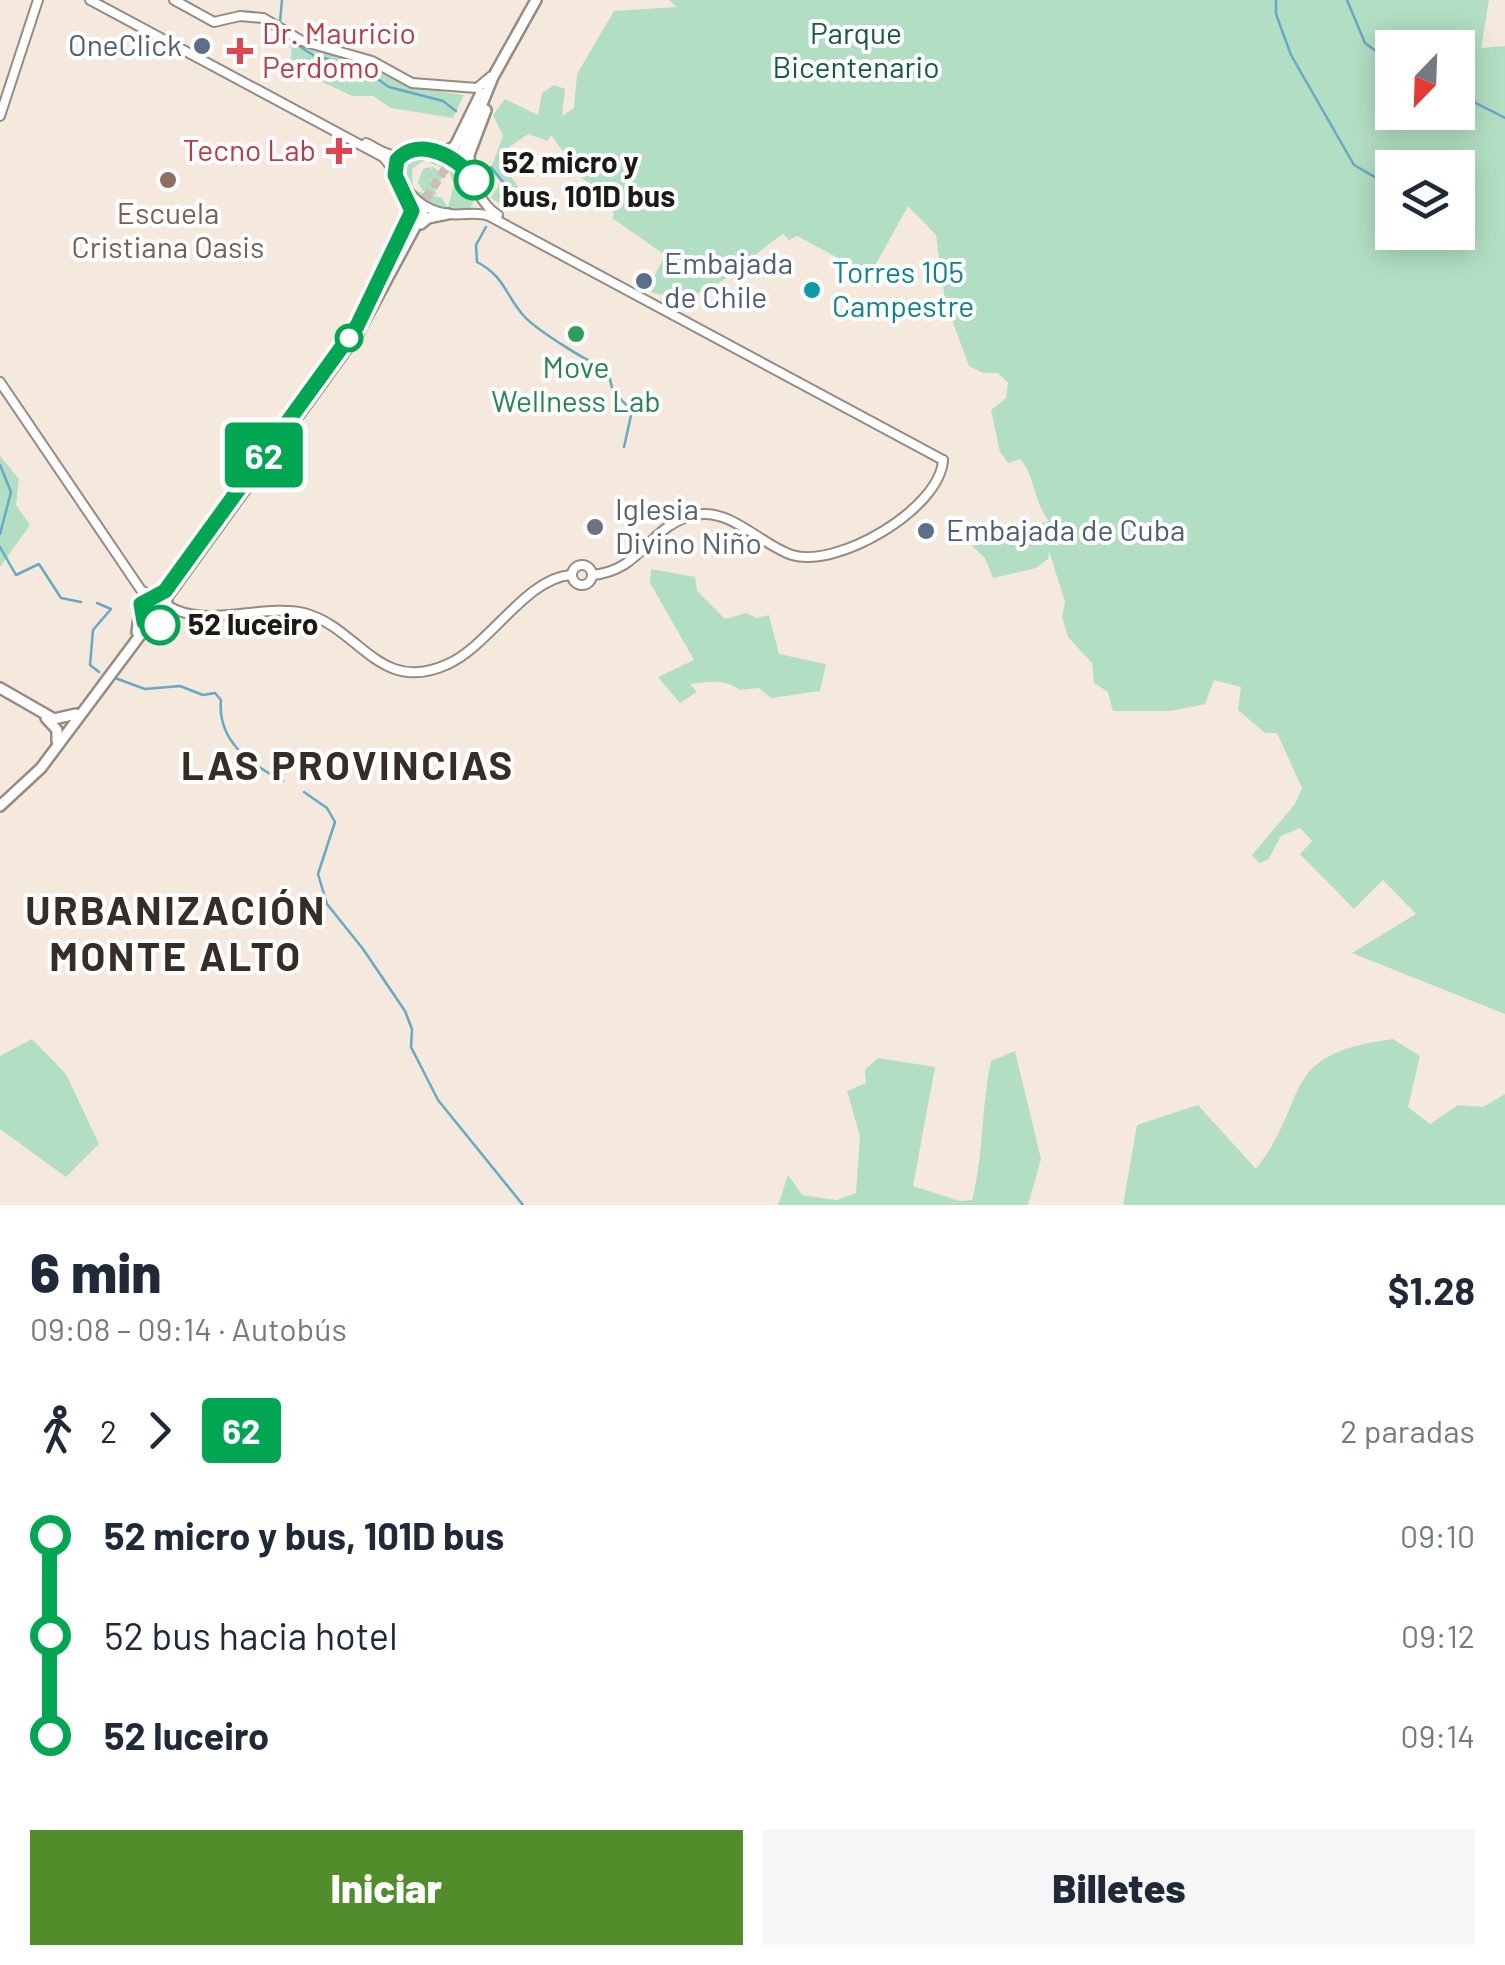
<!DOCTYPE html>
<html lang="es">
<meta charset="utf-8">
<style>
:root{--surface:#fff;--page:#f6f6f7;--text:#1f2937;--muted:#747a83;--accent:#528d2b}
body{margin:0;font-family:Barlow,sans-serif;background:var(--page);color:var(--text);height:100vh;display:flex;flex-direction:column;font-size:38px;white-space:nowrap}
*{box-sizing:border-box;margin:0}
p{font-size:32px;color:var(--muted)}
.icon{flex:none;width:55px;height:55px;fill:none;stroke:currentColor;stroke-width:2;stroke-linecap:round;stroke-linejoin:round}
.map{position:relative;height:1205px;overflow:hidden}
.details{display:flex;flex-direction:column;background:var(--surface);flex:1}
.details>*{flex:none}
.badge{padding:0 20px;border-radius:8px;font-size:35px;line-height:65px}
.needle{width:65px;rotate:203deg}
.buttons{position:absolute;left:1375px;top:30px;display:grid;gap:20px}
.buttons a{display:grid;place-items:center;width:100px;height:100px;border-radius:0px;background:var(--surface);box-shadow:0 5px 25px #0003;font-size:50px}
.map>.badge{position:absolute;translate:-50% -50%;box-shadow:0 0 0 5px #fff}
.legs{display:flex;align-items:center;gap:15px;height:110px;padding:0 30px;font-size:32px}
.legs p{margin-inline-start:auto}
.head{display:flex;align-items:center;justify-content:space-between;height:170px;padding:0 30px}
h1{font-size:55px;font-weight:800;line-height:75px}
.cta{display:flex;gap:20px;margin-top:auto;padding:20px 30px}
.cta a{flex:1;height:115px;border-radius:0px;background:var(--accent);color:#fff;font-size:40px;font-weight:800;line-height:115px;text-align:center}
.cta a+a{background:var(--page);color:var(--text)}
ul{padding:0 30px;list-style:none}
li{display:flex;align-items:center;gap:35px;height:100px;font-size:38px}
li i{display:grid;place-items:center;width:15px;height:100%;margin:0 12px;background:currentColor}
li i::after{content:'';width:25px;height:25px;margin:-12px;border:8px solid;border-radius:50%;background:var(--surface)}
li p{margin-inline-start:auto}
li:first-child i{background:linear-gradient(#0000 50%,currentColor 0)}
li:last-child i{background:linear-gradient(currentColor 50%,#0000 0)}
.map>svg:first-child{display:block}
.green{fill:#b2dfc4;fill-rule:evenodd}
.lines{fill:none;stroke-linecap:round;stroke-linejoin:round}
.stream{stroke:#66a9c5;stroke-width:2.5}
.primary-tunnel{stroke:#c9bfb4;stroke-width:9;stroke-dasharray:9 4.5;stroke-linecap:butt}
.secondary-casing{stroke:#958b7f;stroke-width:12}
.primary-casing{stroke:#958b7f;stroke-width:14}
.secondary{stroke:#fff;stroke-width:8}
.primary{stroke:#fff;stroke-width:9}
.line-1-casing{stroke:#fff;stroke-width:22}
.line-1{stroke:#00a651;stroke-width:15}
.service-dot{fill:#5c6f8a;stroke:#fff;stroke-width:4}
.health-dot{fill:#e0444e;stroke:#fff;stroke-width:4}
.education-dot{fill:#8d6e63;stroke:#fff;stroke-width:4}
.stop-1-dot{fill:#fff;stroke:#00a651;stroke-width:5}
.culture-dot{fill:#0f9aa8;stroke:#fff;stroke-width:4}
.leisure-dot{fill:#2e9e5b;stroke:#fff;stroke-width:4}
.worship-dot{fill:#6b7280;stroke:#fff;stroke-width:4}
.labels{text-anchor:middle;stroke-width:8;stroke-linejoin:round;paint-order:stroke}
.health-label{font-size:30px;fill:#be3a42;stroke:#fff;text-anchor:start}
.park-label{font-size:30px;fill:#135b3b;stroke:#fff}
.service-label{font-size:30px;fill:#4e5e75;stroke:#fff;text-anchor:start}
.stop-label{font-size:30px;font-weight:bold;fill:#1d1915;stroke:#fff;text-anchor:start}
.education-label{font-size:30px;fill:#785e54;stroke:#fff}
.culture-label{font-size:30px;fill:#0d838f;stroke:#fff;text-anchor:start}
.leisure-label{font-size:30px;fill:#27864d;stroke:#fff}
.worship-label{font-size:30px;fill:#5b616d;stroke:#fff;text-anchor:start}
.district-label{font-size:40px;font-weight:bold;letter-spacing:2.5px;fill:#362e24;stroke:#fff}
</style>
<div class="map">
<svg width="1505" height="1205" viewBox="0 0 1505 1205">
<rect width="100%" height="100%" fill="#f4e9dc"/>
<g class="green">
<path d="M669,0H1489L1481,48L1505,46V1014L1352,953L1416,914L1383,880L1354,909L1300,854L1312,841L1300,828L1281,836L1268,860L1259,863L1252,855L1295,804L1302,788L1277,733H1265L1238,710L1241,687L1214,680L1205,704L1171,711H1113L1108,692L1094,683L1092,663L1068,637L1062,617L1065,602L1049,551L1048,559L1036,568L993,578L985,558L972,546L1049,521C1033,501 1035,475 1020,459L1008,463L1000,452L991,410L1006,398L1008,383L998,373H983L969,366L945,301L936,235L908,206L870,275L797,236L789,240L783,234C736,265 701,319 641,287H649L665,255L612,218L614,214L597,187L584,180L551,135L548,141L528,134L502,152L501,162L517,185V197L508,209L491,198L501,182L490,171L503,136L493,115L505,99L538,115L542,93L554,85L565,89L562,116L574,108L577,74L614,11L676,7ZM1392,48H1458V112H1392ZM1392,168H1458V232H1392Z"/>
<polygon points="279,29 368,62 418,88 464,95 453,118 391,108 373,96 352,96 295,69 290,64 292,49 277,36"/>
<path d="M429,155L464,173L476,197L470,208C438,218 411,197 397,170L401,159ZM429,157L430,163L448,169L454,184L448,208L442,198L413,190L412,169Z"/>
<polygon points="431,166 445,175 436,186 430,179 437,195 423,191 418,182 423,169 430,167 433,173"/>
<polygon points="0,456 19,479 16,505 30,525 0,567"/>
<path d="M651,569L695,577L697,591L725,619L746,613L757,618L769,615L779,654L826,664L820,691L771,698L759,688L740,690C726,679 708,681 690,684L697,692L680,703L658,677L694,660L650,583Z"/>
<polygon points="32,1039 66,1074 99,1144 66,1177 0,1129 0,1056"/>
<path d="M1393,1039L1420,1056L1408,1107L1430,1124L1458,1105L1483,1107L1505,1094V1205H1123L1137,1125L1198,1105L1256,1169C1313,1096 1275,1055 1393,1039Z"/>
<path d="M1015,1051L1041,1159L1028,1205H778L788,1175L802,1195L837,1200L856,1193L860,1136L847,1091L866,1083L865,1070L878,1058L935,1067L913,1186L960,1201L972,1200C984,1154 981,1107 991,1061Z"/>
</g>
<g class="lines">
<g class="stream">
<polyline points="1276,0 1276,14 1291,55 1354,165 1392,187"/>
<polyline points="1347,0 1365,43 1392,63"/>
<polyline points="280,22 282,0"/>
<polyline points="279,33 313,55 365,70 389,87 443,101 456,111"/>
<polyline points="1458,94 1505,118"/>
<polyline points="491,167 507,187 500,196"/>
<path d="M486,227L476,245L477,262C504,276 505,294 523,315C535,329 591,365 607,368L613,391L632,411L624,447"/>
<polyline points="0,465 11,492 0,534"/>
<polyline points="0,547 16,575 39,564 61,598 81,602"/>
<polyline points="97,603 111,609 93,630 90,665 99,672"/>
<path d="M115,678L145,689L180,686L203,695L215,693L221,700C217,741 250,764 283,781"/>
<polyline points="304,792 327,808 335,822 318,874 327,904 363,949 405,1011 412,1029 411,1047 438,1100 523,1205"/>
</g>
<polyline class="primary-tunnel" points="418,210 455,154"/>
<g class="secondary-casing">
<g id="secondary">
<path d="M90,0L383,157C405,181 410,209 449,214C463,216 475,211 489,216L943,460"/>
<polyline points="174,0 214,22 240,16 263,18 302,41 372,61 412,83 477,88 490,77"/>
<polyline points="0,116 38,0"/>
<path d="M366,143C375,147 385,155 395,155C415,154 428,147 449,156C476,170 474,201 498,215"/>
<polyline points="0,382 141,590 153,597"/>
<circle cx="582" cy="575" r="10"/>
<path d="M592,575C643,571 648,525 695,515C730,507 761,545 792,555C837,569 940,509 943,460"/>
<path d="M167,605C204,630 263,603 304,613C359,627 379,696 448,664C490,645 526,578 571,575"/>
</g>
</g>
<g class="primary-casing">
<g id="primary">
<polyline points="442,154 455,146 481,93"/>
<polyline points="460,158 493,77 536,0"/>
<polyline points="470,173 469,155 486,110"/>
<polyline points="421,224 428,218 448,214"/>
<polyline points="387,270 412,211 406,193"/>
<polyline points="137,632 141,604 166,590"/>
<polyline points="0,688 54,719 76,714"/>
<polyline points="46,718 57,730 57,741"/>
<polyline points="0,806 41,768 144,630 166,619 167,597 358,333 423,212"/>
</g>
</g>
<use href="#secondary" class="secondary"/>
<use href="#primary" class="primary"/>
</g>
<g class="lines">
<g class="line-1-casing">
<path id="line-1" d="M160,625L144,622L141,604L165,591L357,326L412,211L395,175L397,160C419,135 460,158 474,180"/>
</g>
<use href="#line-1" class="line-1"/>
</g>
<g class="service-dot">
<circle cx="202" cy="46" r="10"/>
<circle cx="644" cy="281" r="10"/>
<circle cx="926" cy="531" r="10"/>
</g>
<g class="health-dot">
<path d="M235 36h10v10h10v10h-10v10h-10v-10h-10v-10h10z"/>
<path d="M334 136h10v10h10v10h-10v10h-10v-10h-10v-10h10z"/>
</g>
<circle class="education-dot" cx="168" cy="180" r="10"/>
<g class="stop-1-dot">
<circle cx="474" cy="180" r="18"/>
<circle cx="349" cy="338" r="12"/>
<circle cx="160" cy="625" r="18"/>
</g>
<circle class="culture-dot" cx="812" cy="290" r="10"/>
<circle class="leisure-dot" cx="576" cy="334" r="10"/>
<circle class="worship-dot" cx="595" cy="527" r="10"/>
<g class="labels">
<g class="health-label">
<text x="262" y="44">Dr. Mauricio<tspan x="262" dy="34">Perdomo</tspan></text>
<text x="316" y="161" text-anchor="end">Tecno Lab</text>
</g>
<g class="park-label">
<text x="856" y="44">Parque<tspan x="856" dy="34">Bicentenario</tspan></text>
</g>
<g class="service-label">
<text x="182" y="56" text-anchor="end">OneClick</text>
<text x="664" y="274">Embajada<tspan x="664" dy="34">de Chile</tspan></text>
<text x="946" y="541">Embajada de Cuba</text>
</g>
<g class="stop-label">
<text x="502" y="173">52 micro y<tspan x="502" dy="34">bus, 101D bus</tspan></text>
<text x="188" y="635">52 luceiro</text>
</g>
<g class="education-label">
<text x="168" y="224">Escuela<tspan x="168" dy="34">Cristiana Oasis</tspan></text>
</g>
<g class="culture-label">
<text x="832" y="283">Torres 105<tspan x="832" dy="34">Campestre</tspan></text>
</g>
<g class="leisure-label">
<text x="576" y="378">Move<tspan x="576" dy="34">Wellness Lab</tspan></text>
</g>
<g class="worship-label">
<text x="615" y="520">Iglesia<tspan x="615" dy="34">Divino Niño</tspan></text>
</g>
<g class="district-label">
<text x="348" y="780">LAS PROVINCIAS</text>
<text x="176" y="925">URBANIZACIÓN<tspan x="176" dy="46">MONTE ALTO</tspan></text>
</g>
</g>
</svg>
<div class="buttons">
<a><svg class="needle" viewBox="-14 -14 28 28"><path d="M0-13l5 13h-10z" fill="#e53935"/><path d="M0 13l5-13h-10z" fill="#747a83"/></svg></a>
<a><svg class="icon" aria-label="layers" viewBox="0 0 24 24"><path d="M12 4l9 5-9 5-9-5zM3 14l9 5 9-5"/></svg></a>
</div>
<b class="badge" style="left:264px;top:455px;background:#00a651;color:#fff">62</b>
</div>
<section class="details">
<div class="head"><div><h1>6 min</h1><p>09:08 – 09:14 · Autobús</p></div><b>$1.28</b></div>
<div class="legs"><svg class="icon" aria-label="walk" viewBox="0 0 24 24"><circle cx="13" cy="4" r="2"/><path d="M13 8l-2 6 4 7M11 14l-3 7M7 12l3-4h3l4 4"/></svg>2<svg class="icon" aria-label="forward" viewBox="0 0 24 24"><path d="M9 5l7 7-7 7"/></svg><b class="badge" style="background:#00a651;color:#fff">62</b><p>2 paradas</p></div>
<ul>
<li><i style="color:#00a651"></i><b>52 micro y bus, 101D bus</b><p>09:10</p></li>
<li><i style="color:#00a651"></i><span>52 bus hacia hotel</span><p>09:12</p></li>
<li><i style="color:#00a651"></i><b>52 luceiro</b><p>09:14</p></li>
</ul>
<div class="cta"><a>Iniciar</a><a>Billetes</a></div>
</section>
